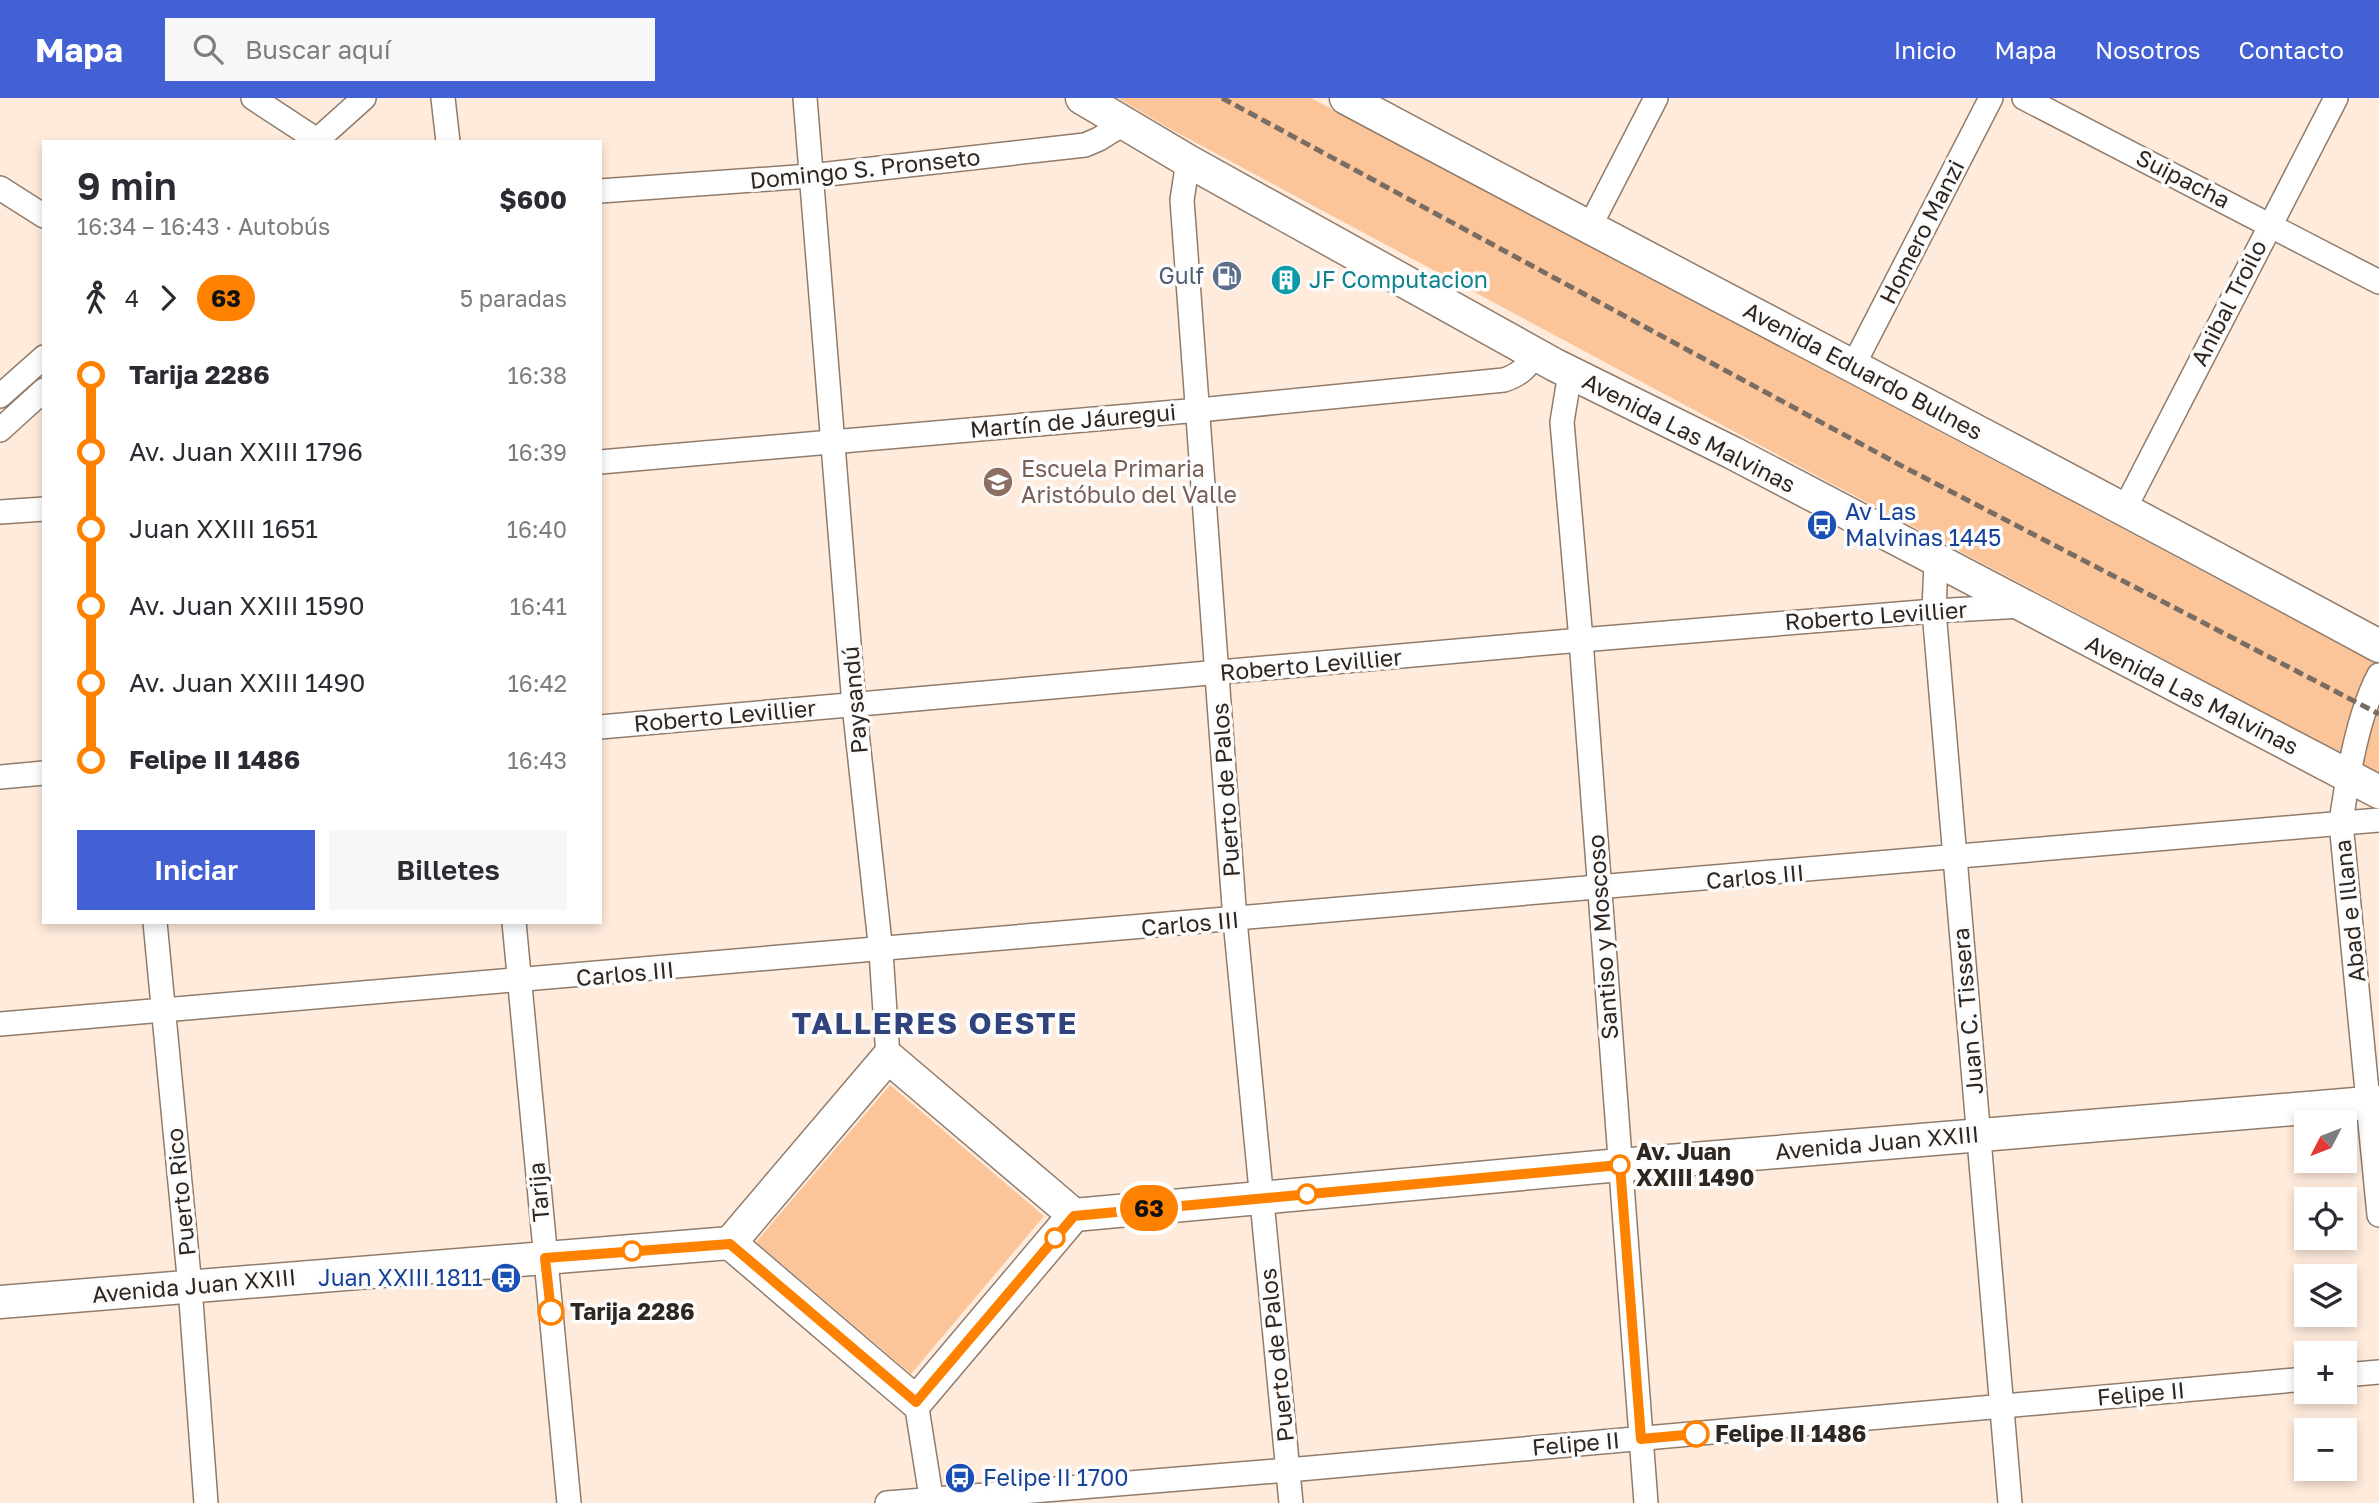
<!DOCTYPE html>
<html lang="es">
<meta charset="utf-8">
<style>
:root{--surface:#fff;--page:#f7f7f7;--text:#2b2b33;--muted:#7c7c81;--accent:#4361d4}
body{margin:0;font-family:"Golos Text",sans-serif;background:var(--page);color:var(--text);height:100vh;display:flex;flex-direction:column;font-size:26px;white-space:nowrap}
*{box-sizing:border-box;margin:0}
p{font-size:23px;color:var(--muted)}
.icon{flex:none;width:38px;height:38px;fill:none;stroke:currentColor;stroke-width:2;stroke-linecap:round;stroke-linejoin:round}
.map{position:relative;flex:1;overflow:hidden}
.side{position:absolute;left:42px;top:42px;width:560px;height:784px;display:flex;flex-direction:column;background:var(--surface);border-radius:0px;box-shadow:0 4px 10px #0003}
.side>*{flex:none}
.badge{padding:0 14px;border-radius:23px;font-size:24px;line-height:46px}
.needle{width:46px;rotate:228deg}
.controls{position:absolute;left:2294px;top:1012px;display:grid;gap:14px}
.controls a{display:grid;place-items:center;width:63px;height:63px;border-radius:0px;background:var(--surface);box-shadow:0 4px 10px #0003;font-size:35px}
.map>.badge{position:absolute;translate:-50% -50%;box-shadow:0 0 0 4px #fff}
.legs{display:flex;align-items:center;gap:10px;height:77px;padding:0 35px;font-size:23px}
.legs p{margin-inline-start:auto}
.headline{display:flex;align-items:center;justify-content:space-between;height:119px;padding:0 35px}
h1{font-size:38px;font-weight:600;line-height:52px}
.primary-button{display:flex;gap:14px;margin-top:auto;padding:14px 35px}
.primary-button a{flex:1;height:80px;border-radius:0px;background:var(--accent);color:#fff;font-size:28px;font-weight:600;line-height:80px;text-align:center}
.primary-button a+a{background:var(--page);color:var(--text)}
ul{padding:0 35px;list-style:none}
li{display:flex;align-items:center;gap:24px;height:77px;font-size:26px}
li i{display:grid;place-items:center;width:10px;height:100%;margin:0 9px;background:currentColor}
li i::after{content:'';width:18px;height:18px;margin:-9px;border:5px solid;border-radius:50%;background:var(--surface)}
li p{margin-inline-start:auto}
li:first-child i{background:linear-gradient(#0000 50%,currentColor 0)}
li:last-child i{background:linear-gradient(currentColor 50%,#0000 0)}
header{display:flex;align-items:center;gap:42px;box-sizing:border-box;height:98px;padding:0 35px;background:var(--accent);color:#fff}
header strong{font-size:33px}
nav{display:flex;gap:38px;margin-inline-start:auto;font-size:24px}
.search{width:490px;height:63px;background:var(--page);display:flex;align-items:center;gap:18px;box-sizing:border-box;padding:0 24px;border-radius:0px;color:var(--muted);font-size:26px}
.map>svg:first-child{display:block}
.park{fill:#fbc599}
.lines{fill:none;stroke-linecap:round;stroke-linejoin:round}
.street-casing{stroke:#917c6b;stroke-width:26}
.secondary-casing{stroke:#917c6b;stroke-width:35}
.street{stroke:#fff;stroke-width:23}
.secondary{stroke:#fff;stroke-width:32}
.rail{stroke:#796c62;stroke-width:5;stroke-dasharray:10 5;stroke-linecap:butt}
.line-1-casing{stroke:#fff;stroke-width:16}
.line-1{stroke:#ff8100;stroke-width:10}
.stop-1-dot{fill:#fff;stroke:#ff8100;stroke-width:3.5}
.labels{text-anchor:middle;stroke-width:7;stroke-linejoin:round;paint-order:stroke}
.street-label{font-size:23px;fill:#2f261f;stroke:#fcfcfc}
.service-label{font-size:23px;fill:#4e5e75;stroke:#fcfcfc;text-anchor:end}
.culture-label{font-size:23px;fill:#0d838f;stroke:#fcfcfc;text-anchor:start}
.education-label{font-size:23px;fill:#785e54;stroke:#fcfcfc;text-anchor:start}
.transit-label{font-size:23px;fill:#164399;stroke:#fcfcfc;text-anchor:start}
.stop-label{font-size:23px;font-weight:bold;fill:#2f261f;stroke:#fcfcfc;text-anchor:start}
.district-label{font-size:30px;font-weight:bold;letter-spacing:2px;fill:#31437c;stroke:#fcfcfc}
</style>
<header>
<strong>Mapa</strong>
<div class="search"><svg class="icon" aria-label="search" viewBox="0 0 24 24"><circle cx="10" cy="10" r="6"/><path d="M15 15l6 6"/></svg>Buscar aquí</div>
<nav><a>Inicio</a><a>Mapa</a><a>Nosotros</a><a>Contacto</a></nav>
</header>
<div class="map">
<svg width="2379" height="1405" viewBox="0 0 2379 1405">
<rect width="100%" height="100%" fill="#feebdc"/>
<g class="park">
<polygon points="1118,0 1311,0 2379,567 2379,675 1821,380 1174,33"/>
<polygon points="890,987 1044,1118 911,1276 756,1144"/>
</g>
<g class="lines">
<g class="street-casing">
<g id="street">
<polyline points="253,0 317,42"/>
<polyline points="443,0 448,44"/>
<polyline points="805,0 854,607 881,854 888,959"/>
<polyline points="2024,0 2379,184"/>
<polyline points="315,44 364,0"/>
<polyline points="1188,63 1182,102 1235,822 1291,1405"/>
<polyline points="0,90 44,118"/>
<polyline points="600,93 810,78 1085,47 1099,41 1123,26"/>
<polyline points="1589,130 1656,0"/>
<polyline points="1853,268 1991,0"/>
<polyline points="1570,275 1562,324 1581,542 1646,1405"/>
<polyline points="0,298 44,259"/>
<polyline points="0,332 44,292"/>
<path d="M600,364L1199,312L1504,282C1519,277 1527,270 1535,256"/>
<polyline points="2125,410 2336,0"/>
<polyline points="0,414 44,411"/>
<polyline points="1936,463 1934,513 2010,1405"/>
<path d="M2379,577C2358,616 2347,681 2341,725L2379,1117"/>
<polyline points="600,629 1581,542 1934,513 2022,508"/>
<polyline points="0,679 44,675"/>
<polyline points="155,824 190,1189 206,1405"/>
<polyline points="514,824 569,1405"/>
<path d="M0,926C793,861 1586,795 2379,722"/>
<polyline points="2345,1277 2379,1274"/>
<polyline points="916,1304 932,1405"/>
<polyline points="887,1405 1288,1372 2306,1281"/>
</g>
</g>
<g class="secondary-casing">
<g id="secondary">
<polyline points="1082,0 1188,63 1555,267 1733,355 2379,694"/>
<path d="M1346,0C1690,184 2036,362 2379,548"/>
<polyline points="730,1145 888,959 1074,1117 1620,1067 2379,1004"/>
<polyline points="0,1204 730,1145 916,1304 1074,1117"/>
</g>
</g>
<use href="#street" class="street"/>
<use href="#secondary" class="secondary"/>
<polyline class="rail" points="1222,0 1900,367 2379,616"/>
</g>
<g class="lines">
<g class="line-1-casing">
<polyline id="line-1" points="551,1214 545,1160 730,1146 916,1304 1074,1118 1620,1067 1641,1341 1696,1336"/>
</g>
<use href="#line-1" class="line-1"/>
</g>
<defs>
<g id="fuel-disc" transform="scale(1.575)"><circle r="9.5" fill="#5c6f8a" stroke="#fcfcfc"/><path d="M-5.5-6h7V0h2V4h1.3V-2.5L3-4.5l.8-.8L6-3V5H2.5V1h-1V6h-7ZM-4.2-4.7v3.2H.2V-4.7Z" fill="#fff"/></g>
<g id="building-disc" transform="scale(1.575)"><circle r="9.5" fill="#0f9aa8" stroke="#fcfcfc"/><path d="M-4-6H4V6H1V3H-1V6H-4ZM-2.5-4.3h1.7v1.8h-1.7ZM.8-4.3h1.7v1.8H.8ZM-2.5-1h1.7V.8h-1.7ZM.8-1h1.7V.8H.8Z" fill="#fff"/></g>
<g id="school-disc" transform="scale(1.575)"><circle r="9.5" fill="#8d6e63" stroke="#fcfcfc"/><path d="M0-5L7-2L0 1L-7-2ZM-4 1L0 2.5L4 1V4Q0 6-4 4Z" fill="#fff"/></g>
<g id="bus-disc" transform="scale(1.575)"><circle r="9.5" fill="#1a4fb4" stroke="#fcfcfc"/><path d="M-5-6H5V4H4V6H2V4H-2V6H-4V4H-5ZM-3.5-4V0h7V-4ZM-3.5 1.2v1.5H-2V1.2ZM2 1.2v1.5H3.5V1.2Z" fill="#fff"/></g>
</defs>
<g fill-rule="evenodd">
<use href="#fuel-disc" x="1227" y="178"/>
<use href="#building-disc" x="1286" y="182"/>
<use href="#school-disc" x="998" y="384"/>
<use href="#bus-disc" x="1822" y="427"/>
<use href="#bus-disc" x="506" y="1180"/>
<use href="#bus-disc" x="960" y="1380"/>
</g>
<g class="stop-1-dot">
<circle cx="1620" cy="1067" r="9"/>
<circle cx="1307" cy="1096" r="9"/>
<circle cx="1055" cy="1140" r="9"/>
<circle cx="632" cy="1153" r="9"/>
<circle cx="551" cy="1214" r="12"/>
<circle cx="1696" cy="1336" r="12"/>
</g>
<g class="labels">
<g class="street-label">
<text transform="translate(865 71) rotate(-6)" y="8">Domingo S. Pronseto</text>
<text transform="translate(2183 81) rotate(27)" y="8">Suipacha</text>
<text transform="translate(1922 134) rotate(-63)" y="8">Homero Manzi</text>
<text transform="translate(2229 205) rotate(-63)" y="8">Anibal Troilo</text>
<text transform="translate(1863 273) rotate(28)" y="8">Avenida Eduardo Bulnes</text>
<text transform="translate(1073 323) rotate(-5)" y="8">Martín de Jáuregui</text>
<text transform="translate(1689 335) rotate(27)" y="8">Avenida Las Malvinas</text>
<text transform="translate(1876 518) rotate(-4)" y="8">Roberto Levillier</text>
<text transform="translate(1311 567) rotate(-5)" y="8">Roberto Levillier</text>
<text transform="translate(2192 597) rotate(27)" y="8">Avenida Las Malvinas</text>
<text transform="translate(855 602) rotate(-95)" y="8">Paysandú</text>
<text transform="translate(725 618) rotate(-5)" y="8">Roberto Levillier</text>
<text transform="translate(1226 692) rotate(-94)" y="8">Puerto de Palos</text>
<text transform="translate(1755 779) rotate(-5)" y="8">Carlos III</text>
<text transform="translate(2350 813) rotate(-96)" y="8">Abad e Illana</text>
<text transform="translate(1190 826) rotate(-5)" y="8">Carlos III</text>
<text transform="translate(1603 839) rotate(-94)" y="8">Santiso y Moscoso</text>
<text transform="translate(625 876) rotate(-5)" y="8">Carlos III</text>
<text transform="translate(1968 913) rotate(-95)" y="8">Juan C. Tissera</text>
<text transform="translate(1877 1045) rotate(-5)" y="8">Avenida Juan XXIII</text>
<text transform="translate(181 1094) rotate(-96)" y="8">Puerto Rico</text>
<text transform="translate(539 1094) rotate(-95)" y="8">Tarija</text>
<text transform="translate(194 1188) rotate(-5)" y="8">Avenida Juan XXIII</text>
<text transform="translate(1277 1257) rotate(-96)" y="8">Puerto de Palos</text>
<text transform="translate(2141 1296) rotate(-5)" y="8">Felipe II</text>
<text transform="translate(1576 1346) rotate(-5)" y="8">Felipe II</text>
</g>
<g class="service-label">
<text x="1204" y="186">Gulf</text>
</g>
<g class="culture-label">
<text x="1309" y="190">JF Computacion</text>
</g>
<g class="education-label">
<text x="1021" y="379">Escuela Primaria<tspan x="1021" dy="26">Aristóbulo del Valle</tspan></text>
</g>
<g class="transit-label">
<text x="1845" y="422">Av Las<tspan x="1845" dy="26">Malvinas 1445</tspan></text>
<text x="483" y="1188" text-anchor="end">Juan XXIII 1811</text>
<text x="983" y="1388">Felipe II 1700</text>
</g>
<g class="stop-label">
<text x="1636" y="1062">Av. Juan<tspan x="1636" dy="26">XXIII 1490</tspan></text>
<text x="570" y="1222">Tarija 2286</text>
<text x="1715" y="1344">Felipe II 1486</text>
</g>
<g class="district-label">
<text x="935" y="936">TALLERES OESTE</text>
</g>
</g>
</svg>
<div class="controls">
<a><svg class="needle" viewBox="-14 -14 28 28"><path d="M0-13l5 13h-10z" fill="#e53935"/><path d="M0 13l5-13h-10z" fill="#7c7c81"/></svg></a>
<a><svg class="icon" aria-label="locate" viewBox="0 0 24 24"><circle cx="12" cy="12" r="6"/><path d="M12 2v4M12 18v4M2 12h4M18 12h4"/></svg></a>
<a><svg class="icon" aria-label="layers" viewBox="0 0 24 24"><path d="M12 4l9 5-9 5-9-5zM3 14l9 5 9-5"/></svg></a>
<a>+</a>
<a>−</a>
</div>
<b class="badge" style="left:1149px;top:1110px;background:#ff8100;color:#111">63</b>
<section class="side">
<div class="headline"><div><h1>9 min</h1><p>16:34 – 16:43 · Autobús</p></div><b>$600</b></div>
<div class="legs"><svg class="icon" aria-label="walk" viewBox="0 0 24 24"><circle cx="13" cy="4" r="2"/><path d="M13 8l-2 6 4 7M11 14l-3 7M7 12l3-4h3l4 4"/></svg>4<svg class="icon" aria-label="forward" viewBox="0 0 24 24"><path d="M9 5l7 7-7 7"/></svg><b class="badge" style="background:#ff8100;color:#111">63</b><p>5 paradas</p></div>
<ul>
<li><i style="color:#ff8100"></i><b>Tarija 2286</b><p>16:38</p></li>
<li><i style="color:#ff8100"></i><span>Av. Juan XXIII 1796</span><p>16:39</p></li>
<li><i style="color:#ff8100"></i><span>Juan XXIII 1651</span><p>16:40</p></li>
<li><i style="color:#ff8100"></i><span>Av. Juan XXIII 1590</span><p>16:41</p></li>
<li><i style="color:#ff8100"></i><span>Av. Juan XXIII 1490</span><p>16:42</p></li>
<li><i style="color:#ff8100"></i><b>Felipe II 1486</b><p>16:43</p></li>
</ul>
<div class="primary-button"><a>Iniciar</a><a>Billetes</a></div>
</section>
</div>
